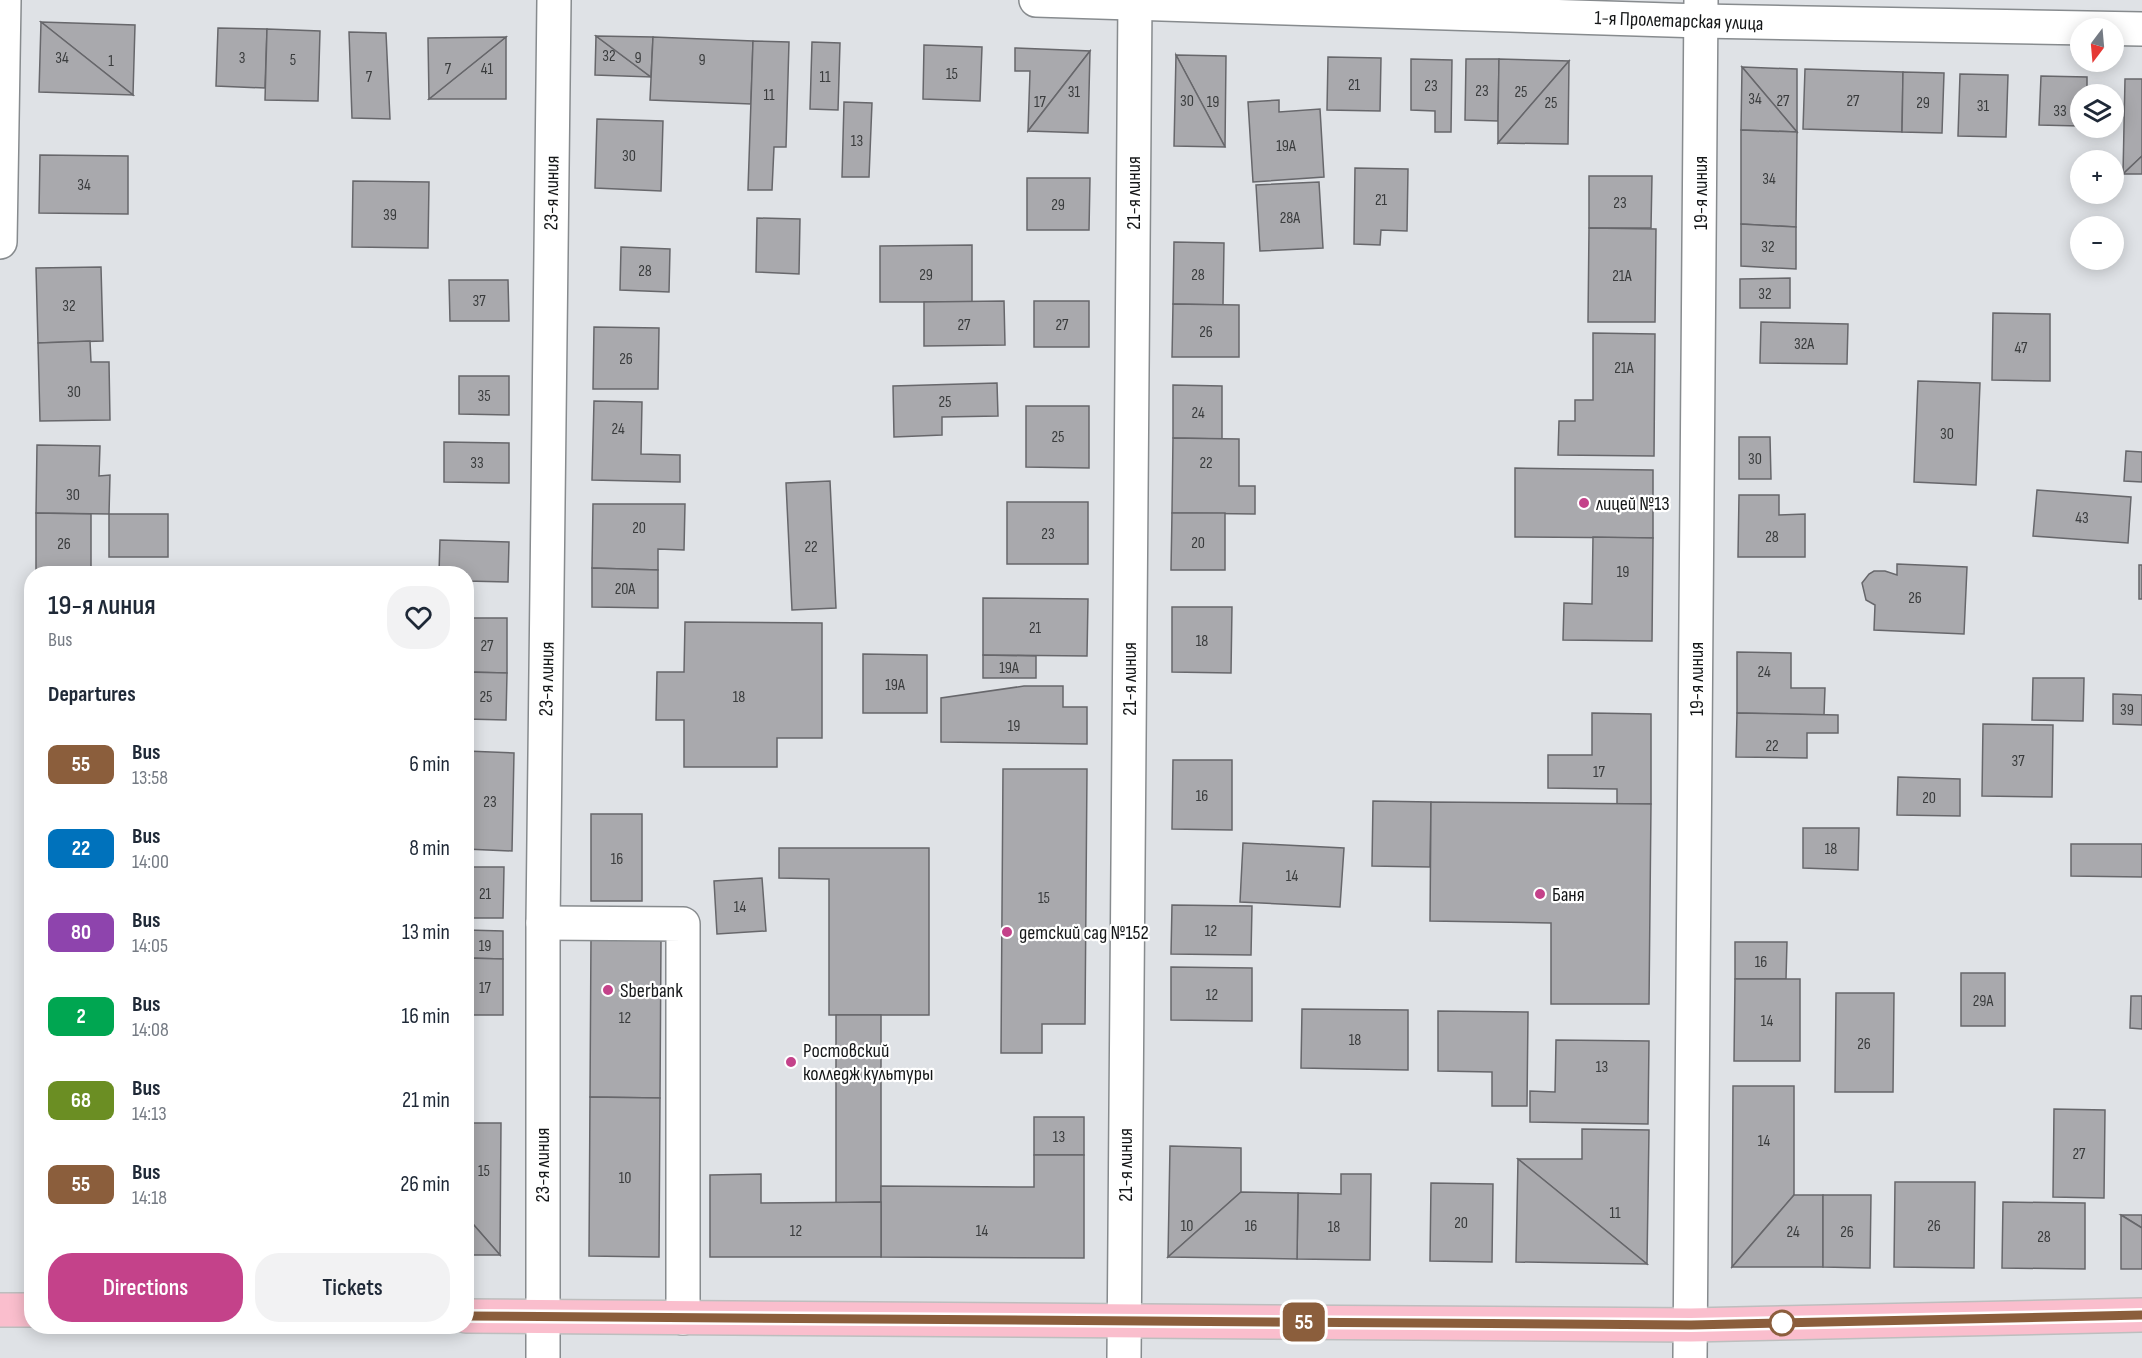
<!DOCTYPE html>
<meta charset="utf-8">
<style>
:root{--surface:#fff;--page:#f2f2f3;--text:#1f2937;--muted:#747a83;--accent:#c4428a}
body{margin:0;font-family:"Sofia Sans Condensed",sans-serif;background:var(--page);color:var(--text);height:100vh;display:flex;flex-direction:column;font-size:22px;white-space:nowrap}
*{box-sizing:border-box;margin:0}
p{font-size:20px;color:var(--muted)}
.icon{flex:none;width:33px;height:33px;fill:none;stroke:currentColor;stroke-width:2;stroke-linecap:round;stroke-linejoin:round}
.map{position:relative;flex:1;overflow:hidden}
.side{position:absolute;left:24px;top:566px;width:450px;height:768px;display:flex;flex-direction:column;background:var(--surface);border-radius:24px;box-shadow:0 3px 15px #0003}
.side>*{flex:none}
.badge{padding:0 12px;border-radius:9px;font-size:21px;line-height:39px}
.needle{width:39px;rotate:196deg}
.buttons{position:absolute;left:2070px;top:18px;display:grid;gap:12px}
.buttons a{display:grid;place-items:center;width:54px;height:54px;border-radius:50%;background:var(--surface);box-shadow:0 3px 15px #0003;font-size:30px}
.map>.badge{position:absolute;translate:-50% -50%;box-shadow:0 0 0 3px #fff}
h2{padding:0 24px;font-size:22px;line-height:54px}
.round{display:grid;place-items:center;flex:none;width:63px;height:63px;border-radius:24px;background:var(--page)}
.head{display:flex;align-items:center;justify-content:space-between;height:102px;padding:0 24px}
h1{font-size:28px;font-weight:600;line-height:45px}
.button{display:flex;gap:12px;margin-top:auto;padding:12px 24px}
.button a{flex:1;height:69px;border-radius:24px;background:var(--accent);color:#fff;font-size:24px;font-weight:600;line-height:69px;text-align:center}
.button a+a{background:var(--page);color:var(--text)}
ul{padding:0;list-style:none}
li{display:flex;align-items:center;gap:18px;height:84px;padding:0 24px}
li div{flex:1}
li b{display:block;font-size:22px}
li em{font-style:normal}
li .badge{min-width:66px;font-weight:700;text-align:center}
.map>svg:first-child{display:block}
.building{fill:#a9a9ad;stroke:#67676b;stroke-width:1.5}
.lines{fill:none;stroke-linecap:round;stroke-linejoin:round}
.minor-casing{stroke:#878b8e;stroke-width:36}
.major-casing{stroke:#bdbebe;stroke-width:36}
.minor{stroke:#fff;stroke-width:33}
.major{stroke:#fabecd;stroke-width:33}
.line-casing{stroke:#fff;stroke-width:14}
.line{stroke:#8b5e3c;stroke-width:9}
.poi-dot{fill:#c4428a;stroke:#fff;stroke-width:2}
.stop-dot{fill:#fff;stroke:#8b5e3c;stroke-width:3}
.labels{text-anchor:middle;stroke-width:4.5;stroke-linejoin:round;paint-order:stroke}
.number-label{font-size:16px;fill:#3a3c3d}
.street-label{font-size:20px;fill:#151718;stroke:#fff}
.poi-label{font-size:20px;fill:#151718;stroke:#fff;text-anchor:start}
</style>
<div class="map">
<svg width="2142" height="1358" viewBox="0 0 2142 1358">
<rect width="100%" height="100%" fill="#dfe2e6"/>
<g class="building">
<polygon points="41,22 135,25 133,95"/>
<polygon points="41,22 133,95 39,92"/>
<polygon points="218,28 267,29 265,88 216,86"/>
<polygon points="267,29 320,31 318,101 265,100"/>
<polygon points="349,32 386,33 390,119 352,118"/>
<polygon points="596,36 651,77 595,75"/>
<polygon points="596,36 653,37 651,77"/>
<polygon points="506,37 506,99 429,99"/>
<polygon points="506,37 429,99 428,38"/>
<polygon points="653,37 753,41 751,104 650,100"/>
<polygon points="753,41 789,42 786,147 774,147 772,190 748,190"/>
<polygon points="812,42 840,43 838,110 810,109"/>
<polygon points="924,45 982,47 980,101 923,99"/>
<polygon points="1015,48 1090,51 1028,131 1030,71 1015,71"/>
<polygon points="1090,51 1088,133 1028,131"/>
<polygon points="1176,55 1226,56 1225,147"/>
<polygon points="1176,55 1225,147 1174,146"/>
<polygon points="1328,57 1381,58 1380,111 1327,110"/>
<polygon points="1411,59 1452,60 1451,132 1435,132 1435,111 1411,110"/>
<polygon points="1466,59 1499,59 1498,121 1465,120"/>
<polygon points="1499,59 1569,61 1498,143 1498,121"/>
<polygon points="1569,61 1568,144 1498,143"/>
<polygon points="1742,67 1797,69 1797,132"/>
<polygon points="1742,67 1797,132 1741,130"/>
<polygon points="1805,69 1903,72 1902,132 1803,129"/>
<polygon points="1903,72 1944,73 1942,133 1902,132"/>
<polygon points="1960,74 2008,75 2006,137 1958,136"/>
<polygon points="2041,76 2087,77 2087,94 2080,94 2080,126 2039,125"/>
<polygon points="2125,79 2142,79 2142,156 2123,174"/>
<polygon points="1279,100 1279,112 1320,109 1324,177 1253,182 1248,102"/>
<polygon points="844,102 872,103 869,177 842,177"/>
<polygon points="597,119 663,121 661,191 595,188"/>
<polygon points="1741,130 1797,132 1796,227 1741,224"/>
<polygon points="40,155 128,156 128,214 39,213"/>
<polygon points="2142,156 2142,174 2123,174"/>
<polygon points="1355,168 1408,169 1407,231 1381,230 1380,245 1354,244"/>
<polygon points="1589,176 1652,176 1651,228 1589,228"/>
<polygon points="1027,178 1090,178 1089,230 1027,230"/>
<polygon points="353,181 429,182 428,248 352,247"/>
<polygon points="1319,182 1323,248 1260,251 1256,185"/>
<polygon points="757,218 800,219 799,274 756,272"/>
<polygon points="1741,224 1796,227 1796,269 1741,266"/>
<polygon points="1589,228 1656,229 1655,322 1588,322"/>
<polygon points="1174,242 1224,243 1223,305 1173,304"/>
<polygon points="972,245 972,302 880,302 880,246"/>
<polygon points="621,247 670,249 669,292 620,290"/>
<polygon points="101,267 103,341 38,343 36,268"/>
<polygon points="1790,278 1790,308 1740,308 1740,279"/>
<polygon points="449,280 508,280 509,321 450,321"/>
<polygon points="1004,301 1005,345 924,346 924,302"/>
<rect x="1034" y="301" width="55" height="46"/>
<polygon points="1173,304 1239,305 1239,357 1172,357"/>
<polygon points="1993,313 2050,314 2050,381 1992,380"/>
<polygon points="1761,322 1848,324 1847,364 1760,363"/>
<polygon points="594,327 659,328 658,389 593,389"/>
<polygon points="1593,333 1655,334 1654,456 1558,455 1559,421 1575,421 1575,400 1593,400"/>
<polygon points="90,341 91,362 109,362 110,420 40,421 38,343"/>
<polygon points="459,376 509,376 509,415 459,414"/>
<polygon points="1918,381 1980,383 1976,485 1914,482"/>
<polygon points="997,383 998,416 942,417 942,435 894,437 893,386"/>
<polygon points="1173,385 1222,386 1222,439 1173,438"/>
<polygon points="594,401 642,402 641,454 680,455 680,482 592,480"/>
<polygon points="1026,406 1089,406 1089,468 1026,467"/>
<polygon points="1739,437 1770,437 1771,479 1739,479"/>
<polygon points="1173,438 1239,439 1239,486 1255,486 1255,514 1172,513"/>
<polygon points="444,442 509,443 509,483 444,482"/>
<polygon points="37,445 100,446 99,476 110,475 109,514 36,513"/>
<polygon points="2126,451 2142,452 2142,482 2124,481"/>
<polygon points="1515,468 1653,470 1653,538 1515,537"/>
<polygon points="830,481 836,608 792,610 786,483"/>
<polygon points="2037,490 2131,497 2128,543 2033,536"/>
<polygon points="1739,495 1779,495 1779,515 1805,514 1805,557 1738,557"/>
<rect x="1007" y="502" width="81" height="62"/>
<polygon points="593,504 685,504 684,550 658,549 658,570 592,568"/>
<polygon points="36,513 91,514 91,573 36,573"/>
<polygon points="1172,513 1225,513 1225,570 1171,570"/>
<rect x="109" y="514" width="59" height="43"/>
<polygon points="1593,537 1653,538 1652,641 1563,640 1564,603 1592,604"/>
<polygon points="440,540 509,542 508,582 466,581 466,573 439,573"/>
<polygon points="1897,564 1967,567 1964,634 1874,630 1875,605 1866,600 1862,583 1869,574 1874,571 1885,571 1897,575"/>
<rect x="2139" y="565" width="3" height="34"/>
<polygon points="592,568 658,570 658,608 592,607"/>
<polygon points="983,598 1088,599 1087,656 983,655"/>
<polygon points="1172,607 1232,607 1231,673 1172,672"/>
<polygon points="466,618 507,618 507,673 466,672"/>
<polygon points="685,622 822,623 822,738 777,738 777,767 684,767 684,720 656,720 657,672 684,672"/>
<polygon points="1737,652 1791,653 1791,688 1825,688 1824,715 1737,713"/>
<polygon points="863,654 927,655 927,713 863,713"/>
<polygon points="983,655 1036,656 1036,678 983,678"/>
<polygon points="466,672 507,673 506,720 466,719"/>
<polygon points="2033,678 2084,678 2083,721 2032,720"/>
<polygon points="1024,686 1063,686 1063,707 1087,707 1087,744 941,742 941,698"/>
<polygon points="2113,694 2142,695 2142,725 2113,724"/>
<polygon points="1592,713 1651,714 1651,804 1617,804 1617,789 1548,788 1548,755 1592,755"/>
<polygon points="1737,713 1838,715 1838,733 1807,733 1807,758 1736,757"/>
<polygon points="1983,724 2053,725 2052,797 1982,796"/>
<polygon points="466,751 514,753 512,851 466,849"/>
<polygon points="1173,760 1232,760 1232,830 1172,829"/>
<polygon points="1003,769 1087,769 1085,1024 1042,1024 1042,1053 1001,1053"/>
<polygon points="1898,777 1960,779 1960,816 1897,815"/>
<polygon points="1373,801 1431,802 1430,867 1372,866"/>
<polygon points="1431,802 1651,804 1649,1004 1551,1004 1551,923 1430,921"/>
<rect x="591" y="814" width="51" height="87"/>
<polygon points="1803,828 1859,828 1858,870 1803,868"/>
<polygon points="1243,843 1344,848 1340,907 1240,902"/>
<polygon points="2071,844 2142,844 2142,877 2071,876"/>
<polygon points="779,848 929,848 929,1015 829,1015 829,879 779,878"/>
<polygon points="466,867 504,867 503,918 466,918"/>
<polygon points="762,878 766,931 717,934 714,881"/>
<polygon points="1172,905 1252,906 1251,955 1171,954"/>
<polygon points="466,930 503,931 503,959 466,958"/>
<polygon points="591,937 661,938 660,1098 590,1097"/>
<polygon points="1735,942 1787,942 1786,979 1735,979"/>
<polygon points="466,958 503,959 503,1015 466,1015"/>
<polygon points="1171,967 1252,968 1252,1021 1171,1020"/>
<rect x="1961" y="973" width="44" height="53"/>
<polygon points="1735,979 1800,979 1800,1061 1734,1061"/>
<polygon points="1836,993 1894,993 1893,1092 1835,1092"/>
<polygon points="2131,996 2142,996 2142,1029 2130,1028"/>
<polygon points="1302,1009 1408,1010 1408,1070 1301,1068"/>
<polygon points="1438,1011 1528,1012 1527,1106 1492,1106 1492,1072 1438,1071"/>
<polygon points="836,1015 881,1015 881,1202 836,1203"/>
<polygon points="1556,1040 1649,1041 1648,1124 1530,1122 1530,1091 1555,1092"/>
<polygon points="1733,1086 1794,1086 1794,1195 1732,1267"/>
<polygon points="590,1097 660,1098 659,1257 589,1256"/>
<polygon points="2054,1109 2105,1110 2104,1198 2053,1197"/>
<rect x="1034" y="1117" width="50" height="38"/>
<polygon points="466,1123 501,1123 500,1255 466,1216"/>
<polygon points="1582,1129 1649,1130 1647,1264 1518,1159 1582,1159"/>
<polygon points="1170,1146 1241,1148 1241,1192 1168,1257"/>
<polygon points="1034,1155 1084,1155 1084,1258 881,1257 881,1186 1034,1187"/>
<polygon points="1518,1159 1647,1264 1516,1262"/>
<polygon points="761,1174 761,1203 881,1202 881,1257 710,1257 710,1175"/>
<polygon points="1341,1174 1371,1174 1370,1260 1297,1259 1298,1193 1341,1194"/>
<polygon points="1895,1182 1975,1182 1974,1268 1894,1267"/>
<polygon points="1431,1183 1493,1184 1492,1262 1430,1261"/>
<polygon points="1241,1192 1298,1193 1297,1259 1168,1257"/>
<polygon points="1794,1195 1823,1195 1823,1267 1732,1267"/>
<polygon points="1823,1195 1871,1195 1870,1268 1823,1267"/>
<polygon points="2003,1202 2085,1203 2085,1269 2002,1268"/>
<polygon points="2121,1215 2142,1215 2142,1228"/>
<polygon points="2121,1215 2142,1228 2142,1269 2121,1269"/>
<polygon points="466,1216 500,1255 466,1255"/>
</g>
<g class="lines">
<g class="minor-casing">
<g id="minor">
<polyline points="1036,0 1701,21 2142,29"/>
<polyline points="0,242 4,0"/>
<polyline points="543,923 683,924 683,1318"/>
<polyline points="543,1358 543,923 554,0"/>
<polyline points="1124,1358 1135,0"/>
<polyline points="1690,1358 1701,0"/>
</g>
</g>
<g class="major-casing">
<g id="major">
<polyline points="0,1310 32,1310"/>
<polyline points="466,1316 1691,1325 2142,1315"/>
</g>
</g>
<use href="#minor" class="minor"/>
<use href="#major" class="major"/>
</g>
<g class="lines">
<g class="line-casing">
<polyline id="line" points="466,1316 1691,1325 2142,1315"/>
</g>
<use href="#line" class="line"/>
</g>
<g class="poi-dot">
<circle cx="1584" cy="503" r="6"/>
<circle cx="1540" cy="894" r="6"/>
<circle cx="1007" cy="932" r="6"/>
<circle cx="608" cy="990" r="6"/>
<circle cx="791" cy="1062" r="6"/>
</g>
<circle class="stop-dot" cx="1782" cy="1323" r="12"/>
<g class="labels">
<g class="number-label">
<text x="609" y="61">32</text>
<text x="62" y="63">34</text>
<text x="242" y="63">3</text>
<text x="638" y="63">9</text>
<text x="293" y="65">5</text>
<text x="702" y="65">9</text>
<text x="111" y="66">1</text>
<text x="448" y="74">7</text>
<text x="487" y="74">41</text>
<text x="952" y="79">15</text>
<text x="369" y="82">7</text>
<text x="825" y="82">11</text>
<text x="1354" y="90">21</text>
<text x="1431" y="91">23</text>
<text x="1482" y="96">23</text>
<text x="1074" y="97">31</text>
<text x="1521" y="97">25</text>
<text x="769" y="100">11</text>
<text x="1755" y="104">34</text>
<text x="1187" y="106">30</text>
<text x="1783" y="106">27</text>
<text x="1853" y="106">27</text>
<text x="1040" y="107">17</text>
<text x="1213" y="107">19</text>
<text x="1551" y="108">25</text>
<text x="1923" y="108">29</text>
<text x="1983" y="111">31</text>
<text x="2060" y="116">33</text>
<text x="857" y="146">13</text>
<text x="1286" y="151">19А</text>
<text x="629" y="161">30</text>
<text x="1769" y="184">34</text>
<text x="84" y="190">34</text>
<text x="1381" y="205">21</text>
<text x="1620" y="208">23</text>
<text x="1058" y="210">29</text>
<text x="390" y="220">39</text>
<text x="1290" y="223">28А</text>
<text x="1768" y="252">32</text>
<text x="645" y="276">28</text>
<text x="926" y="280">29</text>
<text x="1198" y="280">28</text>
<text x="1622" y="281">21А</text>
<text x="1765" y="299">32</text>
<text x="479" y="306">37</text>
<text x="69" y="311">32</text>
<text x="964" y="330">27</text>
<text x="1062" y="330">27</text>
<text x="1206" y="337">26</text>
<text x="1804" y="349">32А</text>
<text x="2021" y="353">47</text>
<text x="626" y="364">26</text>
<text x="1624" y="373">21А</text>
<text x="74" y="397">30</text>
<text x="484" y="401">35</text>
<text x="945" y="407">25</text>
<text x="1198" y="418">24</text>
<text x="618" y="434">24</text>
<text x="1947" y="439">30</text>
<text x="1058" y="442">25</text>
<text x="1755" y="464">30</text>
<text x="477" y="468">33</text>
<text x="1206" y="468">22</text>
<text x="73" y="500">30</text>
<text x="2082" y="523">43</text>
<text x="639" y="533">20</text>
<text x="1048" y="539">23</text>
<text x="1772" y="542">28</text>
<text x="1198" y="548">20</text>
<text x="64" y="549">26</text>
<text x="811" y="552">22</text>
<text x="1623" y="577">19</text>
<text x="625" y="594">20А</text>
<text x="1915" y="603">26</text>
<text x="1035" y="633">21</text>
<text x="1202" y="646">18</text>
<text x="487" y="651">27</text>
<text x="1009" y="673">19А</text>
<text x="1764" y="677">24</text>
<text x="895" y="690">19А</text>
<text x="486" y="702">25</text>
<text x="739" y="702">18</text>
<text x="2127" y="715">39</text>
<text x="1014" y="731">19</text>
<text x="1772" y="751">22</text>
<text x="2018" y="766">37</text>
<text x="1599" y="777">17</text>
<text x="1202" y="801">16</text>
<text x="1929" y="803">20</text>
<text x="490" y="807">23</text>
<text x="1831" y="854">18</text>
<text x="617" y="864">16</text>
<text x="1292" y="881">14</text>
<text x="485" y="899">21</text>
<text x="1044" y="903">15</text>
<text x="740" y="912">14</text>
<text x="1211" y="936">12</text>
<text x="485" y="951">19</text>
<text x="1761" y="967">16</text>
<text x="485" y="993">17</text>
<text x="1212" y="1000">12</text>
<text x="1983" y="1006">29А</text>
<text x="625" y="1023">12</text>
<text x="1767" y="1026">14</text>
<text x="1355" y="1045">18</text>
<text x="1864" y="1049">26</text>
<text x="1602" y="1072">13</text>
<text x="1059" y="1142">13</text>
<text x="1764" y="1146">14</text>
<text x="2079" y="1159">27</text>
<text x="484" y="1176">15</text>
<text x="625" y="1183">10</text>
<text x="1615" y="1218">11</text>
<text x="1461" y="1228">20</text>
<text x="1187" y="1231">10</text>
<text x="1251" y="1231">16</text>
<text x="1934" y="1231">26</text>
<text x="1334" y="1232">18</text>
<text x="796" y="1236">12</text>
<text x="982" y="1236">14</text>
<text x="1793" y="1237">24</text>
<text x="1847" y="1237">26</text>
<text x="2044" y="1242">28</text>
</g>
<g class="street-label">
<text transform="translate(1679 20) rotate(2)" y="7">1-я Пролетарская улица</text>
<text transform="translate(551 193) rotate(-89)" y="7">23-я линия</text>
<text transform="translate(1133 193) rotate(-90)" y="7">21-я линия</text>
<text transform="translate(1700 193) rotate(-90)" y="7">19-я линия</text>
<text transform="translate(546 679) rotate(-89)" y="7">23-я линия</text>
<text transform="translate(1129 679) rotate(-90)" y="7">21-я линия</text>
<text transform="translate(1696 679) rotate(-90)" y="7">19-я линия</text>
<text transform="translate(542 1165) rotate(-90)" y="7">23-я линия</text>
<text transform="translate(1125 1165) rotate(-90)" y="7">21-я линия</text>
</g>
<g class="poi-label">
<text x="1596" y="510">лицей №13</text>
<text x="1552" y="901">Баня</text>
<text x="1019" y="939">детский сад №152</text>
<text x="620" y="997">Sberbank</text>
<text x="803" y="1057">Ростовский<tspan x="803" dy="23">колледж культуры</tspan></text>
</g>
</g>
</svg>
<div class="buttons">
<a><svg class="needle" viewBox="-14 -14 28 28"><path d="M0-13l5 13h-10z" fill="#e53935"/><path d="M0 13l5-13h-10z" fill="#747a83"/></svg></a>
<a><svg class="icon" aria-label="layers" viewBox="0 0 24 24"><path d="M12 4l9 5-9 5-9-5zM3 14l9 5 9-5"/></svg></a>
<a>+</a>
<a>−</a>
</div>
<b class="badge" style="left:1304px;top:1322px;background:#8b5e3c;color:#fff">55</b>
<section class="side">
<div class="head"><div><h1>19-я линия</h1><p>Bus</p></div><a class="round"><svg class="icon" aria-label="heart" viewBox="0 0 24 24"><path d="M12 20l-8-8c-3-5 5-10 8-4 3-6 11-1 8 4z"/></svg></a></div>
<h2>Departures</h2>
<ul>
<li><span class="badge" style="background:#8b5e3c;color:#fff">55</span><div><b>Bus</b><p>13:58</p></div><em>6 min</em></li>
<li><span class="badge" style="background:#0072bc;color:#fff">22</span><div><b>Bus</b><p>14:00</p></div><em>8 min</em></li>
<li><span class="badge" style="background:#8e44ad;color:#fff">80</span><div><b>Bus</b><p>14:05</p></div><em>13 min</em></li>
<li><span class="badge" style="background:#00a651;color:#fff">2</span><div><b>Bus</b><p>14:08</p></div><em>16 min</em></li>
<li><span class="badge" style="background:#6b8e23;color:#fff">68</span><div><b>Bus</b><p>14:13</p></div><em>21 min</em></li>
<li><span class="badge" style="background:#8b5e3c;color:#fff">55</span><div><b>Bus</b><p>14:18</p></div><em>26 min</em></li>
</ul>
<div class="button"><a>Directions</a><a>Tickets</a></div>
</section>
</div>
